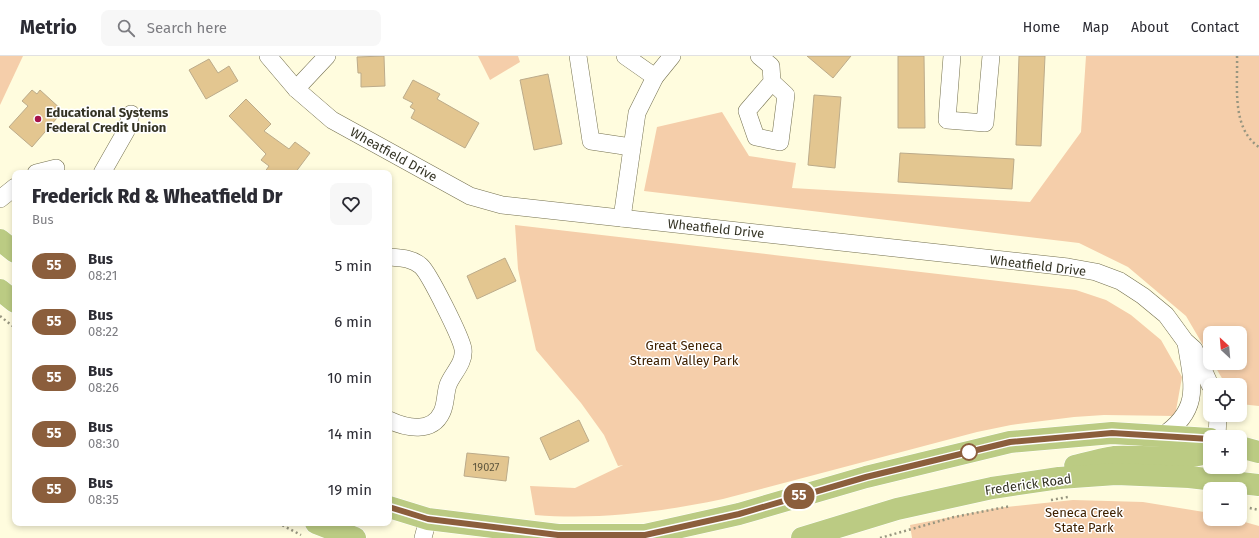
<!DOCTYPE html>
<meta charset="utf-8">
<style>
:root{--surface:#fff;--page:#f7f7f7;--text:#2b2b33;--muted:#7c7c81;--line:#e1e1e2}
body{margin:0;font-family:"Fira Sans",sans-serif;background:var(--page);color:var(--text);height:100vh;display:flex;flex-direction:column;font-size:15px;white-space:nowrap}
*{box-sizing:border-box;margin:0}
p{font-size:13px;color:var(--muted)}
.icon{flex:none;width:22px;height:22px;fill:none;stroke:currentColor;stroke-width:2;stroke-linecap:round;stroke-linejoin:round}
.map{position:relative;flex:1;overflow:hidden}
.drawer{position:absolute;left:12px;top:114px;width:380px;height:356px;display:flex;flex-direction:column;background:var(--surface);border-radius:8px;box-shadow:0 2px 6px #0003}
.drawer>*{flex:none}
.badge{padding:0 8px;border-radius:13px;font-size:14px;line-height:26px}
.needle{width:26px;rotate:334deg}
.fabs{position:absolute;left:1203px;top:270px;display:grid;gap:8px}
.fabs a{display:grid;place-items:center;width:44px;height:44px;border-radius:8px;background:var(--surface);box-shadow:0 2px 6px #0003;font-size:20px}
.map>.badge{position:absolute;translate:-50% -50%;box-shadow:0 0 0 2px #fff}
.round{display:grid;place-items:center;flex:none;width:42px;height:42px;border-radius:8px;background:var(--page)}
.overview{display:flex;align-items:center;justify-content:space-between;height:68px;padding:0 20px}
h1{font-size:19px;font-weight:800;line-height:30px}
ul{padding:0;list-style:none}
li{display:flex;align-items:center;gap:12px;height:56px;padding:0 20px}
li div{flex:1}
li b{display:block;font-size:15px}
li em{font-style:normal}
li .badge{min-width:44px;font-weight:700;text-align:center}
header{display:flex;align-items:center;gap:24px;box-sizing:border-box;height:56px;padding:0 20px;background:var(--surface);border-bottom:1px solid var(--line)}
header strong{font-size:19px}
nav{display:flex;gap:22px;margin-inline-start:auto;font-size:14px}
.search{width:280px;height:36px;background:var(--page);display:flex;align-items:center;gap:10px;box-sizing:border-box;padding:0 14px;border-radius:8px;color:var(--muted);font-size:15px}
.map>svg:first-child{display:block}
.green{fill:#f5ceaa}
.building{fill:#e3c690;stroke:#bcab8a}
.lines{fill:none;stroke-linecap:round;stroke-linejoin:round}
.minor-casing{stroke:#74704f;stroke-width:18}
.major-casing{stroke:#fff;stroke-width:23}
.path{stroke:#989680;stroke-width:2.5;stroke-dasharray:2 3;stroke-linecap:butt}
.minor{stroke:#fff;stroke-width:17}
.major{stroke:#bbcb83;stroke-width:22}
.line-casing{stroke:#fff;stroke-width:9}
.line{stroke:#8b5e3c;stroke-width:6}
.poi-dot{fill:#a6124b;stroke:#fff;stroke-width:1.5}
.stop-dot{fill:#fff;stroke:#8b5e3c;stroke-width:2}
.labels{text-anchor:middle;stroke-width:3;stroke-linejoin:round;paint-order:stroke}
.number-label{font-size:11px;fill:#60583f}
.poi-label{font-size:13px;font-weight:bold;fill:#343324;stroke:#fff;text-anchor:start}
.street-label{font-size:13px;fill:#343324;stroke:#fff}
.park-label{font-size:13px;fill:#3f2100;stroke:#fff}
</style>
<header>
<strong>Metrio</strong>
<div class="search"><svg class="icon" aria-label="search" viewBox="0 0 24 24"><circle cx="10" cy="10" r="6"/><path d="M15 15l6 6"/></svg>Search here</div>
<nav><a>Home</a><a>Map</a><a>About</a><a>Contact</a></nav>
</header>
<div class="map">
<svg width="1259" height="482" viewBox="0 0 1259 482">
<rect width="100%" height="100%" fill="#fffcde"/>
<g class="green">
<polygon points="0,0 23,0 0,49"/>
<polygon points="478,0 518,0 520,6 490,24"/>
<polygon points="1086,0 1259,0 1259,350 1240,348 1240,329 1226,329 1213,307 1240,307 1240,277 1210,277 1210,301 1186,260 1128,211 1079,187 644,135 657,71 722,56 749,100 796,107 792,132 1030,146 1081,76"/>
<path d="M515,169L1076,234L1106,244L1131,259L1161,284L1182,321L1175,360L1104,359L1074,361L1011,369L977,376L723,443C660,456 599,464 535,459L530,430L575,432L623,409L618,410L604,379L581,347L536,294L518,213Z"/>
<polygon points="1073,444 1143,446 1210,457 1210,463 1234,463 1259,470 1259,482 912,482 910,469 997,452"/>
</g>
<g class="building">
<polygon points="384,0 385,30 361,31 361,17 358,17 357,1"/>
<polygon points="807,0 851,0 833,22"/>
<polygon points="898,0 924,0 925,72 898,72"/>
<polygon points="1019,0 1045,0 1041,90 1016,89"/>
<polygon points="209,3 218,17 229,10 238,25 206,43 189,14"/>
<polygon points="548,18 562,88 534,94 520,24"/>
<polygon points="413,24 440,38 437,43 479,67 465,92 411,62 415,54 410,51 413,47 403,42"/>
<polygon points="32,34 37,38 40,34 63,55 32,91 9,71 28,50 22,45"/>
<polygon points="814,39 841,41 835,112 808,109"/>
<polygon points="246,43 271,68 264,75 289,93 295,86 310,97 295,117 264,117 269,110 261,104 266,98 229,60"/>
<polygon points="900,97 1014,103 1012,133 898,126"/>
<polygon points="505,202 516,225 477,243 467,220"/>
<polygon points="579,364 589,385 550,404 540,382"/>
<polygon points="467,397 509,401 506,425 464,420"/>
</g>
<g class="lines">
<g class="minor-casing">
<g id="minor">
<polyline points="268,0 296,33 332,64 470,140 502,149 1068,211 1096,216 1120,225 1143,240 1166,259 1185,285 1194,293 1210,329"/>
<polyline points="578,0 591,85 631,91"/>
<polyline points="625,0 655,21"/>
<polyline points="759,0 771,10 772,26 747,55 756,81 780,86 786,39 772,26"/>
<polyline points="952,0 947,64 985,67 991,0"/>
<polyline points="296,33 327,0"/>
<polyline points="36,117 56,112"/>
<polyline points="102,117 126,75 131,58"/>
<polyline points="0,143 15,131"/>
<polyline points="622,162 637,57 655,21 672,0"/>
<path d="M389,201C400,202 412,202 421,210C429,217 461,281 463,293C465,307 452,318 448,329C445,338 446,348 442,356C432,378 406,372 389,364"/>
<path d="M1162,380C1201,354 1193,329 1186,287"/>
<polyline points="1217,381 1218,359"/>
<polyline points="423,482 428,463"/>
</g>
</g>
<g class="major-casing">
<g id="major">
<polyline points="0,184 15,196"/>
<polyline points="0,234 15,246"/>
<polyline points="1240,391 1259,396"/>
<path d="M1075,410C1087,407 1101,403 1114,401C1133,399 1200,407 1210,393"/>
<polyline points="389,451 428,463 558,479 645,479 739,458 866,421 1010,386 1112,377 1210,383"/>
<polyline points="316,467 355,482"/>
<polyline points="802,482 897,453 992,432 1059,422 1116,418 1189,421 1259,429"/>
</g>
</g>
<g class="path">
<path d="M1237,0C1238,30 1231,72 1259,91"/>
<polyline points="0,260 15,272"/>
<polyline points="1051,444 1068,441"/>
<polyline points="1240,450 1259,454"/>
<polyline points="278,467 301,479"/>
<polyline points="880,482 954,461 1011,450"/>
</g>
<use href="#minor" class="minor"/>
<use href="#major" class="major"/>
</g>
<g class="lines">
<g class="line-casing">
<polyline id="line" points="389,451 428,463 558,479 645,479 739,458 866,421 1010,386 1112,377 1210,383"/>
</g>
<use href="#line" class="line"/>
</g>
<circle class="poi-dot" cx="38" cy="63" r="4"/>
<circle class="stop-dot" cx="969" cy="396" r="8"/>
<g class="labels">
<g class="number-label">
<text x="486" y="415">19027</text>
</g>
<g class="poi-label">
<text x="46" y="61">Educational Systems<tspan x="46" dy="15">Federal Credit Union</tspan></text>
</g>
<g class="street-label">
<text transform="translate(394 98) rotate(29)" y="5">Wheatfield Drive</text>
<text transform="translate(716 172) rotate(6)" y="5">Wheatfield Drive</text>
<text transform="translate(1038 209) rotate(7)" y="5">Wheatfield Drive</text>
<text transform="translate(1028 428) rotate(-8)" y="5">Frederick Road</text>
</g>
<g class="park-label">
<text x="684" y="294">Great Seneca<tspan x="684" dy="15">Stream Valley Park</tspan></text>
<text x="1084" y="461">Seneca Creek<tspan x="1084" dy="15">State Park</tspan></text>
</g>
</g>
</svg>
<div class="fabs">
<a><svg class="needle" viewBox="-14 -14 28 28"><path d="M0-13l5 13h-10z" fill="#e53935"/><path d="M0 13l5-13h-10z" fill="#7c7c81"/></svg></a>
<a><svg class="icon" aria-label="locate" viewBox="0 0 24 24"><circle cx="12" cy="12" r="6"/><path d="M12 2v4M12 18v4M2 12h4M18 12h4"/></svg></a>
<a>+</a>
<a>−</a>
</div>
<b class="badge" style="left:799px;top:440px;background:#8b5e3c;color:#fff">55</b>
<section class="drawer">
<div class="overview"><div><h1>Frederick Rd &amp; Wheatfield Dr</h1><p>Bus</p></div><a class="round"><svg class="icon" aria-label="heart" viewBox="0 0 24 24"><path d="M12 20l-8-8c-3-5 5-10 8-4 3-6 11-1 8 4z"/></svg></a></div>
<ul>
<li><span class="badge" style="background:#8b5e3c;color:#fff">55</span><div><b>Bus</b><p>08:21</p></div><em>5 min</em></li>
<li><span class="badge" style="background:#8b5e3c;color:#fff">55</span><div><b>Bus</b><p>08:22</p></div><em>6 min</em></li>
<li><span class="badge" style="background:#8b5e3c;color:#fff">55</span><div><b>Bus</b><p>08:26</p></div><em>10 min</em></li>
<li><span class="badge" style="background:#8b5e3c;color:#fff">55</span><div><b>Bus</b><p>08:30</p></div><em>14 min</em></li>
<li><span class="badge" style="background:#8b5e3c;color:#fff">55</span><div><b>Bus</b><p>08:35</p></div><em>19 min</em></li>
</ul>
</section>
</div>
